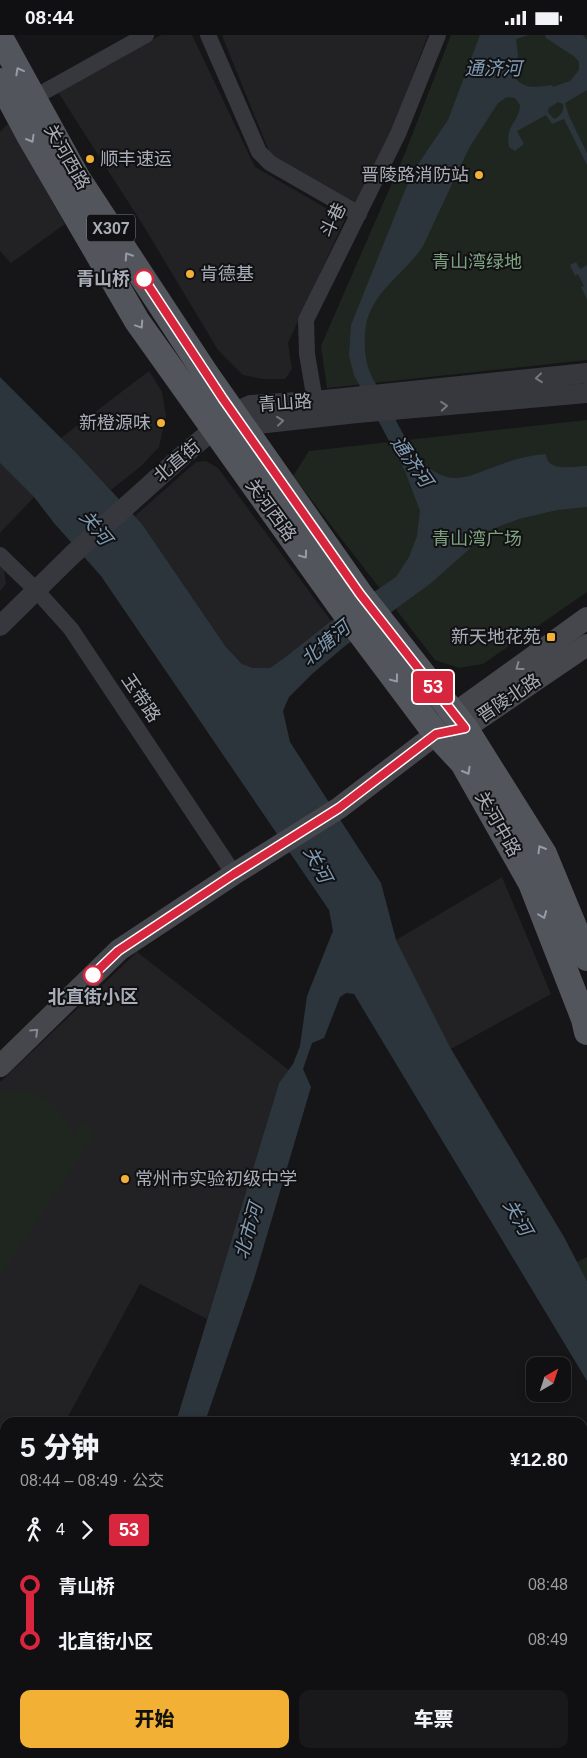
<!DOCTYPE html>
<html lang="zh">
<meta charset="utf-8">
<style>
:root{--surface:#101012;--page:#19191b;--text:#f1f3f6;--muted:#9c9d9f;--line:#303032;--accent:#f2b134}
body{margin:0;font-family:Helvetica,"Noto Sans SC",sans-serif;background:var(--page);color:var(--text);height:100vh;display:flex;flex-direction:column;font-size:19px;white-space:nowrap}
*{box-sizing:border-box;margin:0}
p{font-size:16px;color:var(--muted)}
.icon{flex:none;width:28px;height:28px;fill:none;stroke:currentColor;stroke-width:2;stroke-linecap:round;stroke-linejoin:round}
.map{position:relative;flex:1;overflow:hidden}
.sheet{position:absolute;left:0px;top:1382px;width:588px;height:341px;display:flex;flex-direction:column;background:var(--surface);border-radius:15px 15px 0 0;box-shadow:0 2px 8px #0003,0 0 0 1px var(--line)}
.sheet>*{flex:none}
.badge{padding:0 10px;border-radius:4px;font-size:18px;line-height:32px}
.needle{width:32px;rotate:39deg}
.tools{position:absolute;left:526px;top:1322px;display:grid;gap:10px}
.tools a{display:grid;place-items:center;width:45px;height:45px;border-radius:10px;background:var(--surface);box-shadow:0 2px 8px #0003,0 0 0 1px var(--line);font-size:25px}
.map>.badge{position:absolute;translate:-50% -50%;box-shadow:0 0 0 2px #fff}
.legs{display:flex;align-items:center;gap:8px;height:55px;padding:0 20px;font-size:16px}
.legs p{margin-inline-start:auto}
.summary{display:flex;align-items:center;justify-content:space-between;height:85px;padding:0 20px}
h1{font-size:28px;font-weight:800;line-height:38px}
.primary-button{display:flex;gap:10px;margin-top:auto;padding:10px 20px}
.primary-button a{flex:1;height:58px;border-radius:10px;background:var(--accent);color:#111;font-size:20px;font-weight:800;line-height:58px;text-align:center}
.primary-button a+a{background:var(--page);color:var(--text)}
ul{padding:0 20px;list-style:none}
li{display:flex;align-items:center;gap:18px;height:55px;font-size:19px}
li i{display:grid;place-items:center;width:8px;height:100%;margin:0 6px;background:currentColor}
li i::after{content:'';width:12px;height:12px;margin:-6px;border:4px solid;border-radius:50%;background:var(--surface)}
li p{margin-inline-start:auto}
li:first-child i{background:linear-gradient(#0000 50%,currentColor 0)}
li:last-child i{background:linear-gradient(currentColor 50%,#0000 0)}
.status{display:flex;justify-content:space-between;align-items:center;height:35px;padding:0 25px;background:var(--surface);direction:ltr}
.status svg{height:14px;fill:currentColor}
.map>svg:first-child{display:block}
.built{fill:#222225}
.green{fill:#1e261f}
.water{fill:#2c353c;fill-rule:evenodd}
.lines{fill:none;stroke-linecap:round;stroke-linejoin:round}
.minor{stroke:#37383d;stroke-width:16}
.tertiary{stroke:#37383d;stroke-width:20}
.secondary{stroke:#45474d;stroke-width:22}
.primary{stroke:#53555c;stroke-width:26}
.oneway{stroke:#979ba6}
.oneway2{stroke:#757881}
.oneway3{stroke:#858993}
.line-1-casing{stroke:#fff;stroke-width:11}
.line-1{stroke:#d7263d;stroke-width:8}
.poi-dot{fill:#f2b134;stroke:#111113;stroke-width:2}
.stop-1-dot{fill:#fff;stroke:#d7263d;stroke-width:2.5}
.labels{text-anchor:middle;stroke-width:4;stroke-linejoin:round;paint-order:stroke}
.shield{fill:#111113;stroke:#7b7e86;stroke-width:1}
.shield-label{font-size:16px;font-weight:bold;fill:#a8adb8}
.street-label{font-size:18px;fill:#a8adb8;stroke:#111113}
.poi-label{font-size:18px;fill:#a8adb8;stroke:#111113;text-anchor:start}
.park-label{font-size:18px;fill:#7fa381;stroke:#111113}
.stop-label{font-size:18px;font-weight:bold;fill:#a8adb8;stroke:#111113;text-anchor:end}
.water-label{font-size:19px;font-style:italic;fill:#7f9bb3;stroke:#111113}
</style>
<div class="status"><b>08:44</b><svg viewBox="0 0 49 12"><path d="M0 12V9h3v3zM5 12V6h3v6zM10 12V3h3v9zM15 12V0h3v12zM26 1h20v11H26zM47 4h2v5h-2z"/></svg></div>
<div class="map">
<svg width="587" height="1723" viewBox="0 0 587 1723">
<rect width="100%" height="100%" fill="#161618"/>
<g class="built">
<polygon points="161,0 192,0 255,132 345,184 288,308 292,334 285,344 263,344 243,340 218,315 146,195 58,57"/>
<polygon points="223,0 428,0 393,92 358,170 271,121 223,3"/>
<polygon points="8,89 65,189 11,228 0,216 0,97"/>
<polygon points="149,336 162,357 166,381 159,412 141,431 111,455 61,403"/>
<polygon points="206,426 218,433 331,586 288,620 270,633 253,633 242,629 226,612 142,489 135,481 196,427"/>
<polygon points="0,428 34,462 0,498"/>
<polygon points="0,531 4,535 6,549 0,556"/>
<polygon points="502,842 551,959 451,1014 396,905"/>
<polygon points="137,917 290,1036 279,1048 207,1284 140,1249 65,1387 5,1388 5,1507 0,1503 0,1047"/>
<polygon points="587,1624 587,1723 460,1723 466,1719 582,1719 582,1627"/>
<polygon points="49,1719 93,1719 99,1723 47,1723"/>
</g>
<g class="green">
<polygon points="451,0 587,0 587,325 327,353 321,311 405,118"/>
<polygon points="587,385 587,557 483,629 459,633 435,625 293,441 309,416"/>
<path d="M7,1055C42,1055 60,1069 73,1101L83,1087L96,1097L0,1241V1058Z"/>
<polygon points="587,1222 587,1246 577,1227"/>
</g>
<g class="water">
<path d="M480,0H529L516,4L518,20L515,43C525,55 538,52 552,50L553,52L570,46L579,35V27L575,22L546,3L545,0H583L587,5V55L565,68L569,81L587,118V130L564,84L552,89L546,80L517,96L524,109L515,116L509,112C505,89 519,88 520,70L515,63L507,62L498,68L469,113L423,211C405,239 373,255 366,290C364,303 364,322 369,335C372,344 379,353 383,361C396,384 408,414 428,432C435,438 445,443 455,443C468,443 480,437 491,433C509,426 527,420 546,419C547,438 574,431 587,431V472L557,475L519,484L500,491L484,501L431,548L345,611L312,639L289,662L283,676L290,707L381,848L396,905L451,1014L564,1202L587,1246V1346L354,959L346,958L340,962L324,1003L312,1008L303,1034L311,1052L254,1244L205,1387H176L279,1048L293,1029L300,1011L307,961L333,896L329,875L101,541L54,488L34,462L0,428V342L79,421L142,489L226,612L242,629L253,633H270L288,620L331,586L396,542L409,522L417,501L420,476L405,436L354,340L349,321L351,290L412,138L448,85ZM558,67L563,69C565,75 560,82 554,84L548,77L549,73Z"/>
<polygon points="576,227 580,234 587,230 587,264 581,252 584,251 578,239 575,241 570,230"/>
<polygon points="17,1719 49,1719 47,1723 14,1723"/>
</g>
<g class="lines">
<g class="minor">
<polyline points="208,0 259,117 270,128 359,179"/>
<polyline points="33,63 146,0"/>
<polyline points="315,366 307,319 306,285 398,99 438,0"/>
<polyline points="0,520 36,555 71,594 234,839"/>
</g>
<g class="tertiary">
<polyline points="231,392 357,378 587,358"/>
<polyline points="0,591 72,520 182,421 233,378 251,370 315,366 587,338"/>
</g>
<g class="secondary">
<polyline points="449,696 465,693 587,610"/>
<polyline points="0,1031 119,915 234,839 339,773 436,699 454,679 587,583"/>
</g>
<g class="primary">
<polyline points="0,2 78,144 204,336 360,559 465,693 544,819 587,923"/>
<polyline points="0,46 30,102 137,286 340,571 436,699 463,728 531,848 584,984 587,997"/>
</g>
</g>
<defs><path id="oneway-chevron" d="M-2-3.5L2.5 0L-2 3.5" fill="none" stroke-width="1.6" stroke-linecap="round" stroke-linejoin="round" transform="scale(1.25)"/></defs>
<g class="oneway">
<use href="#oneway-chevron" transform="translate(19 36) rotate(-119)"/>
<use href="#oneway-chevron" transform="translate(31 104) rotate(60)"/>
<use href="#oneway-chevron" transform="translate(128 221) rotate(-123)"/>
<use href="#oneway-chevron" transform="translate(140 290) rotate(56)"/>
<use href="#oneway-chevron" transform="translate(304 520) rotate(54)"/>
<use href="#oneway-chevron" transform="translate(395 644) rotate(53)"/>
<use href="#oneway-chevron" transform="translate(467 736) rotate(60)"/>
<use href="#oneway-chevron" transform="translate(541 814) rotate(-120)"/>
<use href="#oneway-chevron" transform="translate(543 880) rotate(69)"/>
</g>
<g class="oneway2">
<use href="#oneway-chevron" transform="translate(539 343) rotate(174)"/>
<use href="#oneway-chevron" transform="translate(444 371) rotate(-5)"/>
<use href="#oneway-chevron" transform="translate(280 386) rotate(-6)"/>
</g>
<g class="oneway3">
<use href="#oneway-chevron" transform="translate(519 632) rotate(144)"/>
<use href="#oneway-chevron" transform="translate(35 997) rotate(-44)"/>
</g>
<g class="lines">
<g class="line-1-casing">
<polyline id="line-1" points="93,940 118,916 234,839 339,773 436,699 465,693 360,559 223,364 144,244"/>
</g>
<use href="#line-1" class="line-1"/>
</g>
<g class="poi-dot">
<circle cx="90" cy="124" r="5"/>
<circle cx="479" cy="140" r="5"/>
<circle cx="190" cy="239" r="5"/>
<circle cx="161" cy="388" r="5"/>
<rect x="546" y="597" width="10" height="10" rx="2.5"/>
<circle cx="125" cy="1144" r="5"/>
</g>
<g class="stop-1-dot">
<circle cx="144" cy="244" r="9"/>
<circle cx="93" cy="940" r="9"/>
</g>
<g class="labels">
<rect class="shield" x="87" y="179.5" width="48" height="27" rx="4"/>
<g class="shield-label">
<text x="111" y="199">X307</text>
</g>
<g class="street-label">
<text transform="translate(67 122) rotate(60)" y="6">关河西路</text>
<text transform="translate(333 185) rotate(-64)" y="6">斗巷</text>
<text transform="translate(285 368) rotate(-4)" y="6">青山路</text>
<text transform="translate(177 426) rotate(-40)" y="6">北直街</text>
<text transform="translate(271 475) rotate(54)" y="6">关河西路</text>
<text transform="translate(141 663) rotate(56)" y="6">玉带路</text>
<text transform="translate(509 663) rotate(-34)" y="6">晋陵北路</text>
<text transform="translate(498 789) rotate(60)" y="6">关河中路</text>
</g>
<g class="poi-label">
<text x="100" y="130">顺丰速运</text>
<text x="469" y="146" text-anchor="end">晋陵路消防站</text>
<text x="200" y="245">肯德基</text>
<text x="151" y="394" text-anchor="end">新橙源味</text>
<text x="541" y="608" text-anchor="end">新天地花苑</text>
<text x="135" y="1150">常州市实验初级中学</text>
</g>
<g class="park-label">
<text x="477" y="233">青山湾绿地</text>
<text x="477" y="510">青山湾广场</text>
</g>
<g class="stop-label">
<text x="130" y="250">青山桥</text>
<text x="93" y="968" text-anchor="middle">北直街小区</text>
</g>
<g class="water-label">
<text x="493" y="40">通济河</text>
<text transform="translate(412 426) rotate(55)" y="7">通济河</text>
<text transform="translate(96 492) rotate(51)" y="7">关河</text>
<text transform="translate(325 608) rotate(-40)" y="7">北塘河</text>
<text transform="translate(318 829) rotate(62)" y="7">关河</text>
<text transform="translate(518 1182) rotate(60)" y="7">关河</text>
<text transform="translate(248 1196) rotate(-74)" y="7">北市河</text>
</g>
</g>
</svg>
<div class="tools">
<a><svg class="needle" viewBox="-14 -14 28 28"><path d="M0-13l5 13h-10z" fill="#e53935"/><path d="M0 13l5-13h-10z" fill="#9c9d9f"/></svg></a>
</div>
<b class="badge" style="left:433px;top:652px;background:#d7263d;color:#fff">53</b>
<section class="sheet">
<div class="summary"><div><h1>5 分钟</h1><p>08:44 – 08:49 · 公交</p></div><b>¥12.80</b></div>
<div class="legs"><svg class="icon" aria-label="walk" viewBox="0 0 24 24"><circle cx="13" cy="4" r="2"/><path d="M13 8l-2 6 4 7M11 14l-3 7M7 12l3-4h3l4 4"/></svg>4<svg class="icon" aria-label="forward" viewBox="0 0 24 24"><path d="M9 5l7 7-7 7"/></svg><b class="badge" style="background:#d7263d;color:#fff">53</b></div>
<ul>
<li><i style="color:#d7263d"></i><b>青山桥</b><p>08:48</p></li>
<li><i style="color:#d7263d"></i><b>北直街小区</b><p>08:49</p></li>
</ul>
<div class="primary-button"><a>开始</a><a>车票</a></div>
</section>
</div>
